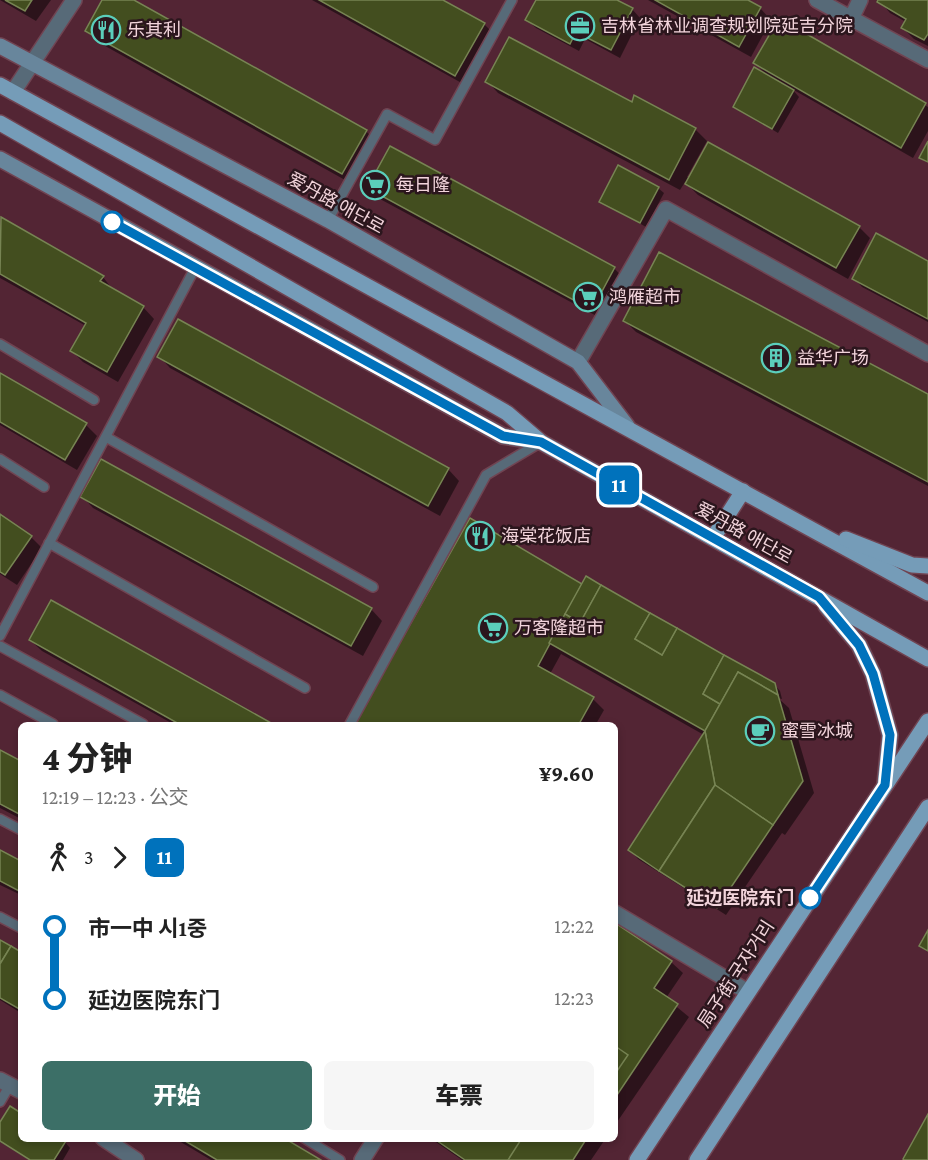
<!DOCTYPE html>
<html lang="zh">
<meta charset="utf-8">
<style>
:root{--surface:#fff;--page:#f6f6f6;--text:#222;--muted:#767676;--accent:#3c6f67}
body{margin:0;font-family:"Crimson Pro","Noto Sans SC","Noto Sans KR",serif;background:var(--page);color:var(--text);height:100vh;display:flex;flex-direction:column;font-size:22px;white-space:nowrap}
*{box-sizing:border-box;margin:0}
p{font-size:20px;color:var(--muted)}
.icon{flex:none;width:33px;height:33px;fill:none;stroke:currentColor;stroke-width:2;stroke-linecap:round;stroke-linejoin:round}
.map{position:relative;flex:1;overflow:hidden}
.sheet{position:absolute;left:18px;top:722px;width:600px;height:420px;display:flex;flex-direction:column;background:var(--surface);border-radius:9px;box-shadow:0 3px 9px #0003}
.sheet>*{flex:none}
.badge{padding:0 12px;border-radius:9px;font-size:21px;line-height:39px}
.map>.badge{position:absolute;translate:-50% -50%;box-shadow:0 0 0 3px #fff}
.legs{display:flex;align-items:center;gap:9px;height:66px;padding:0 24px;font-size:20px}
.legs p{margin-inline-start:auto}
.summary{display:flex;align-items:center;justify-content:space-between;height:102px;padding:0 24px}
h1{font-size:33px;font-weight:800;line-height:45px}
.primary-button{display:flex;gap:12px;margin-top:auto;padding:12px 24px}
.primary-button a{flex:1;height:69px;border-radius:9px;background:var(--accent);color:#fff;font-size:24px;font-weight:800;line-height:69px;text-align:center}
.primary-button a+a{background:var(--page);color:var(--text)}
ul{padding:0 24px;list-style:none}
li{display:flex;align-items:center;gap:21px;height:72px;font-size:22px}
li i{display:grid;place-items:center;width:9px;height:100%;margin:0 8px;background:currentColor}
li i::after{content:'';width:15px;height:15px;margin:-8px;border:4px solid;border-radius:50%;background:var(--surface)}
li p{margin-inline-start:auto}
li:first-child i{background:linear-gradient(#0000 50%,currentColor 0)}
li:last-child i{background:linear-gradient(currentColor 50%,#0000 0)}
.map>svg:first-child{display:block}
.shadow{fill:#0007}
.building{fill:#434e1f;stroke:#778453;stroke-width:1.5}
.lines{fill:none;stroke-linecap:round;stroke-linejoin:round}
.lane-casing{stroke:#704452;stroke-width:12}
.street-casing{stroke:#704452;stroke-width:18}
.secondary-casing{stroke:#704452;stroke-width:18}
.primary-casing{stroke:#704452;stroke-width:18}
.lane{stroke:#576a78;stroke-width:9}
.street{stroke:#576a78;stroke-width:15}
.secondary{stroke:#68869c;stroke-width:15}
.primary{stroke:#759cb8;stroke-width:15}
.line-1-casing{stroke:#fff;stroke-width:14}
.line-1{stroke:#0072bc;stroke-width:9}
.stop-1-dot{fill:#fff;stroke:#0072bc;stroke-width:3}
.labels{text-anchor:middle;stroke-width:5;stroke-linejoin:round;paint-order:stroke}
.poi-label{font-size:18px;fill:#f2d4db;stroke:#2b161d;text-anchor:start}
.street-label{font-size:18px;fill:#f2d4db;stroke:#2b161d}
.stop-label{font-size:18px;font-weight:bold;fill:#f2d4db;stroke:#2b161d;text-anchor:end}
</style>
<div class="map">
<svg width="928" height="1160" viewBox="0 0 928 1160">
<rect width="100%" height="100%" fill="#532534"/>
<g class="shadow">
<polygon points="0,0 51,0 36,21"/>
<polygon points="104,0 131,0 366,131 377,143 354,185 98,42 87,31"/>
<polygon points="312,0 440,0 484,24 495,35 467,86"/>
<polygon points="538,0 614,0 632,9 640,18 620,58 585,39 579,51 536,28 527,20"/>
<polygon points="648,0 745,0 760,8 771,20 751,57"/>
<polygon points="879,0 928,0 928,46 914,39 903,28 906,22 890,13"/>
<polygon points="779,20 928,107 928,131 913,158 792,89 799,97 778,133 734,106 769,77 755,63"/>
<polygon points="487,81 632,104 635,97 695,129 707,141 687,177 859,227 870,238 848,279 698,195 685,182 680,190 498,93"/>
<polygon points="369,188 614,268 625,280 604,320 380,199"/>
<polygon points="658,188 664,193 646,227 601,201"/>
<polygon points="1,219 103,277 113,290 143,307 154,319 118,382 83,362 72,351 86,326 0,278"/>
<polygon points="928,263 928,322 862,287 854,278"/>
<polygon points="625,321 928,396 928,486 636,332"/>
<polygon points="159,356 448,469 459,481 440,516 170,368"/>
<polygon points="0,375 86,425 97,436 77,470 0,425"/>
<polygon points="82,496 371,609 382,621 363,656 93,508"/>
<polygon points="0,516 31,537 42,548 17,585 0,574"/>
<polygon points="471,520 581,585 774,684 780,691 782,699 778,698 789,708 814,793 785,835 782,833 726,915 638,859 630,850 704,735 561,654 550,674 593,699 604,710 596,724 356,724"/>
<polygon points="52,602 270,724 173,724 42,651 30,640"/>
<polygon points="0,751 21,763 21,819 0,808"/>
<polygon points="0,852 21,862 21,895 0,885"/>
<polygon points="615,925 671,962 683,973 666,998 689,1017 615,1125"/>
<polygon points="0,942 21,953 21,1013 0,1000"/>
<polygon points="21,1115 21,1138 65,1142 70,1148 63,1160 29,1160 0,1142 0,1125"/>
<polygon points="174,1138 281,1138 318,1160 211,1160"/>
<polygon points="430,1138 511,1138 520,1144 524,1138 606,1138 591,1160 462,1160"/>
</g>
<g class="building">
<polygon points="5,0 32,0 25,11"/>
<polygon points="102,0 134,0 367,130 342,174 85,31"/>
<polygon points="319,0 443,0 485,23 455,76"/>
<polygon points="536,0 617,0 633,8 611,50 576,32 570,44 525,20"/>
<polygon points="655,0 748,0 761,7 739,47"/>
<polygon points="878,0 928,0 928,34 924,40 901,28 906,19 877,2"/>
<polygon points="779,18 926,103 901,148 753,63"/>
<polygon points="509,37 632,102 634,95 696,128 669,180 485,82"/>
<polygon points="754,67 794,90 772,129 733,107"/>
<polygon points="928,141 928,162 919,158"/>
<polygon points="708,142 860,226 836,268 685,184"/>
<polygon points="390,146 615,267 592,310 367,188"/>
<polygon points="618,165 659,187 640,223 599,202"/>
<polygon points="1,217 104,276 100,281 144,306 107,372 70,351 86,323 0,274"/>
<polygon points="876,233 928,261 928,319 852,279"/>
<polygon points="659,252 928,394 928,482 623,321"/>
<polygon points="178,319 449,468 428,506 157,357"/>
<polygon points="0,373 87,423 65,460 0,422"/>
<polygon points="101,459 372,608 351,646 80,497"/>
<polygon points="0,514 32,536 5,575 0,572"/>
<polygon points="470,518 582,584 538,666 594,697 579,724 354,724"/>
<polygon points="586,576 601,585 580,623 565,614"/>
<polygon points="601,585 650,613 635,639 662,655 677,628 724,655 703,694 720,704 705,731 549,643 565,614 580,623"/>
<polygon points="51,600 273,724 179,724 29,640"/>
<polygon points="650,613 677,628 662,655 635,639"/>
<polygon points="724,655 775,683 778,695 738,672 720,704 703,694"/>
<polygon points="738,672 778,695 803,781 773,825 715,785 705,731"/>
<polygon points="705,731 715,785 659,871 628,850"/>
<polygon points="0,750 21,761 21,815 0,804"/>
<polygon points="715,785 773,825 717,908 659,871"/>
<polygon points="0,850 21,861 21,892 0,881"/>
<polygon points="615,923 672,961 654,988 678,1004 615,1098"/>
<polygon points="928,930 928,951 919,946"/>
<polygon points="0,940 11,946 0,964"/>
<polygon points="11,946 21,952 21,1010 0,998 0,964"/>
<polygon points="615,1046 628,1055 615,1074"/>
<polygon points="10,1106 21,1113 21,1138 62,1138 66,1141 54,1160 30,1160 0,1141 0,1122"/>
<polygon points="928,1114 928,1160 904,1160 903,1159"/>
<polygon points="180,1138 284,1138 321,1160 217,1160"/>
<polygon points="433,1138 514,1138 546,1160 465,1160"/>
<polygon points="522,1138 587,1138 573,1160 508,1160"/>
</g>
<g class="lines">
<g class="lane-casing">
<g id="lane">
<polyline points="328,220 387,114 435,140 512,0"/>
<polyline points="0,344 94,400"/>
<polyline points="106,437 373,587"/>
<polyline points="0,459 44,487"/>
<polyline points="49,543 305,688"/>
<polyline points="0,636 195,268"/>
<polyline points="0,646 143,724"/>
<polyline points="0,695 53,724"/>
<polyline points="350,724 486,475 541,442"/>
<polyline points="0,819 21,830"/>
<polyline points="0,917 21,928"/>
<polyline points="0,1102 10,1085"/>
<polyline points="304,1138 340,1160"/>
</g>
</g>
<g class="street-casing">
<g id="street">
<polyline points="817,0 928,60"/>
<polyline points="851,19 860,0"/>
<polyline points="13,92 74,0"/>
<polyline points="578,362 666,209 928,354"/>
<polyline points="615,913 748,992"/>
<polyline points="0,1080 21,1091"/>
<polyline points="103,1138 136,1160"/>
<polyline points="362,1160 376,1138"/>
</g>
</g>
<g class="secondary-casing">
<g id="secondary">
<polyline points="0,46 328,220 578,362 627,426"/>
<polyline points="0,159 503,436 541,442"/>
</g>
</g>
<g class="primary-casing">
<g id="primary">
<polyline points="0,85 928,593"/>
<polyline points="0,123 507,413 541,442 928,659"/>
<polyline points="713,538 743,491"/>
<polyline points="846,539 912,565 928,566"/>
<polyline points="826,606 859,645 873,674 890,735 885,784"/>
<polyline points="637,1160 928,721"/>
<polyline points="697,1160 928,807"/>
</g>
</g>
<use href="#lane" class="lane"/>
<use href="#street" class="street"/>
<use href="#secondary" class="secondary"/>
<use href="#primary" class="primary"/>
</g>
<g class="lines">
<g class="line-1-casing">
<polyline id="line-1" points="112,222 503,436 541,442 819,597 859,645 873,674 890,735 885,785 810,898"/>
</g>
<use href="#line-1" class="line-1"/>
</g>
<defs>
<g id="office-ring" transform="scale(1.5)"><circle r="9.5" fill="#2b161d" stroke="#5bcebb" stroke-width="1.5"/><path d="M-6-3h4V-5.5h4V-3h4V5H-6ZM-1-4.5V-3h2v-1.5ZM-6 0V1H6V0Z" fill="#5bcebb"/></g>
<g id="restaurant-ring" transform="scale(1.5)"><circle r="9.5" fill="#2b161d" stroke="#5bcebb" stroke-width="1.5"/><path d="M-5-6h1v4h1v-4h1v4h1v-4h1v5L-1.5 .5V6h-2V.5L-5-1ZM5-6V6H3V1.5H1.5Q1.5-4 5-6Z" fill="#5bcebb"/></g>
<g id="supermarket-ring" transform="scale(1.5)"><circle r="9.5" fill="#2b161d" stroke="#5bcebb" stroke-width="1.5"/><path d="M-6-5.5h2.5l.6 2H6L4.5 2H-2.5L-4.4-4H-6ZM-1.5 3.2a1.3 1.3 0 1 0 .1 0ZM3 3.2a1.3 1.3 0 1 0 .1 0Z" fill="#5bcebb"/></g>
<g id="building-ring" transform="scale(1.5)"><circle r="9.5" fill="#2b161d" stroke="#5bcebb" stroke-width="1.5"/><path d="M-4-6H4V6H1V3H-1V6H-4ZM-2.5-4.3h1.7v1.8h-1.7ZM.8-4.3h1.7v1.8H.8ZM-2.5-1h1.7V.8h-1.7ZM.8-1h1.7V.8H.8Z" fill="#5bcebb"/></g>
<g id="cafe-ring" transform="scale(1.5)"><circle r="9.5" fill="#2b161d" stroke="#5bcebb" stroke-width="1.5"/><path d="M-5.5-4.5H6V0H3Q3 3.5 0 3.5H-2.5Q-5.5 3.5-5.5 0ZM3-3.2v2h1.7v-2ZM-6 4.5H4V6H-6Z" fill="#5bcebb"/></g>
</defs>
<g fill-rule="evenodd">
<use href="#office-ring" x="580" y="26"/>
<use href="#restaurant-ring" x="106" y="30"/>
<use href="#supermarket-ring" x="375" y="185"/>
<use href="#supermarket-ring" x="588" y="297"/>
<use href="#building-ring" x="776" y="358"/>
<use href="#restaurant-ring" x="480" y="536"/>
<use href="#supermarket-ring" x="493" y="628"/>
<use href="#cafe-ring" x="760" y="731"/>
</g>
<g class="stop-1-dot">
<circle cx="112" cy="222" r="10"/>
<circle cx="810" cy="898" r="10"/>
</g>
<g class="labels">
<g class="poi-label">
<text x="601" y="32">吉林省林业调查规划院延吉分院</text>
<text x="127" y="36">乐其利</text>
<text x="396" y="191">每日隆</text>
<text x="609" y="303">鸿雁超市</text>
<text x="797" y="364">益华广场</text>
<text x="501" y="542">海棠花饭店</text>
<text x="514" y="634">万客隆超市</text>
<text x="781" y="737">蜜雪冰城</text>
</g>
<g class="street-label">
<text transform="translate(336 203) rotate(29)" y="6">爱丹路 애단로</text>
<text transform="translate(744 533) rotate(29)" y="6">爱丹路 애단로</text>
<text transform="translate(736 974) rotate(-57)" y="6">局子街 국자거리</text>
</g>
<g class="stop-label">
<text x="794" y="904">延边医院东门</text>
</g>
</g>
</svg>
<b class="badge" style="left:619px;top:485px;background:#0072bc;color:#fff">11</b>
<section class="sheet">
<div class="summary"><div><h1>4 分钟</h1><p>12:19 – 12:23 · 公交</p></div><b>¥9.60</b></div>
<div class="legs"><svg class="icon" aria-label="walk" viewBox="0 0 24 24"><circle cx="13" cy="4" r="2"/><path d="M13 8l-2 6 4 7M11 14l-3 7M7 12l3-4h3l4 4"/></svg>3<svg class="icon" aria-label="forward" viewBox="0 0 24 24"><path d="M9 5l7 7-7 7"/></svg><b class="badge" style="background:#0072bc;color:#fff">11</b></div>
<ul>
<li><i style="color:#0072bc"></i><b>市一中 시1중</b><p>12:22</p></li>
<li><i style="color:#0072bc"></i><b>延边医院东门</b><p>12:23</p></li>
</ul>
<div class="primary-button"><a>开始</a><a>车票</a></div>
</section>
</div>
